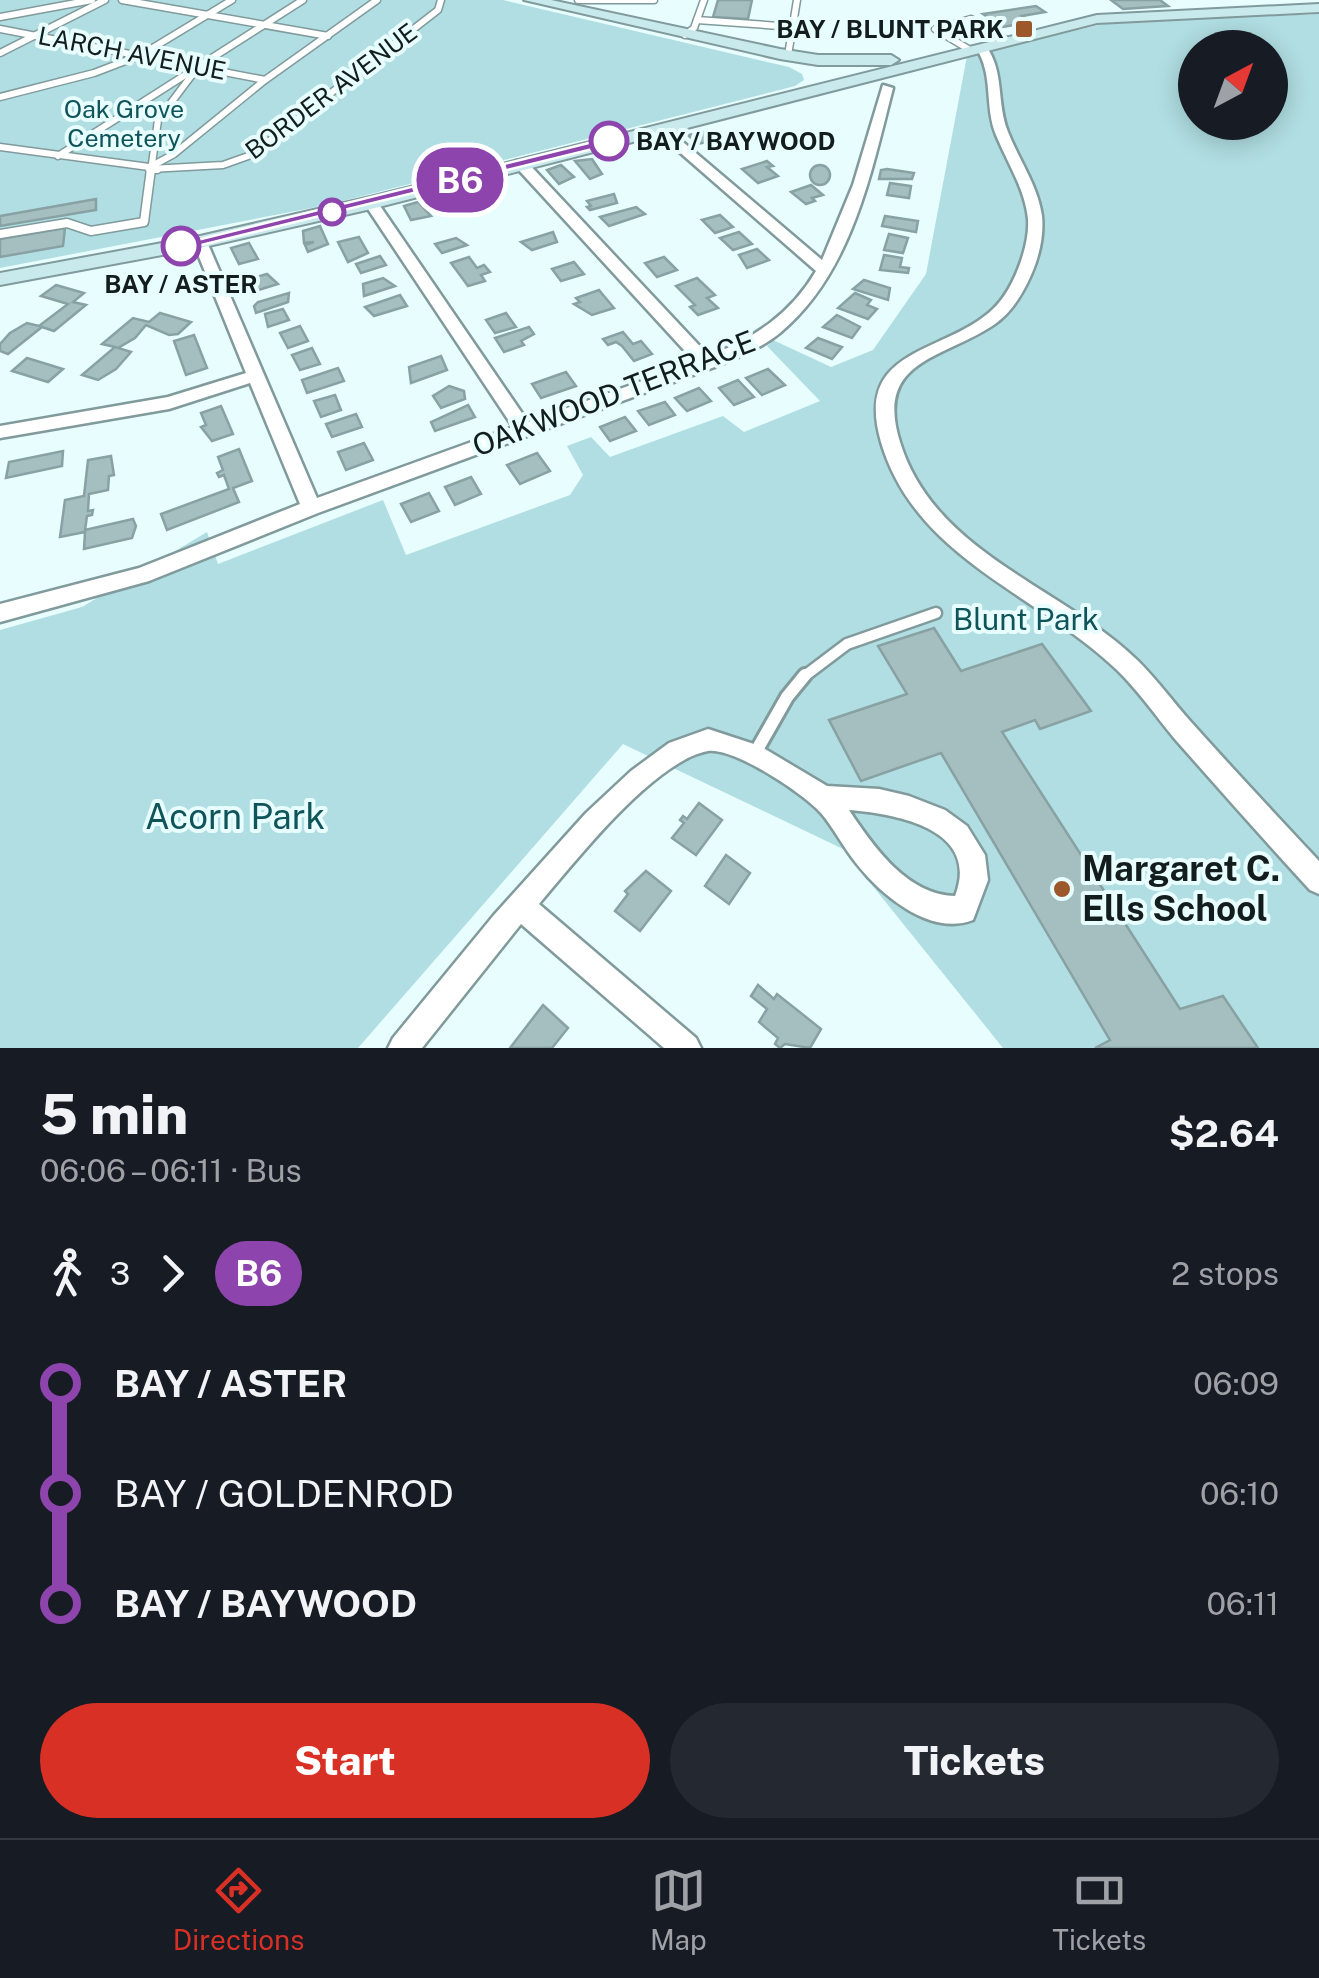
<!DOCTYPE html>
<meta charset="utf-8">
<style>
:root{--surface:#171b24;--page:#242831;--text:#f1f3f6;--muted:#9ea1a6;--line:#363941;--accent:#d93025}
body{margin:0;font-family:"Public Sans",sans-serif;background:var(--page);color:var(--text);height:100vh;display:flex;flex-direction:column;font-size:38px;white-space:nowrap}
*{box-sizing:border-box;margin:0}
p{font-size:32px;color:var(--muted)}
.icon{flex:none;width:55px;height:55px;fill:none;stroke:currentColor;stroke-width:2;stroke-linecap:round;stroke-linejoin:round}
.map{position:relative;height:1048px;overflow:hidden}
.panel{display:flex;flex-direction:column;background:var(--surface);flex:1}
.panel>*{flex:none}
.badge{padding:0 20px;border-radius:32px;font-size:35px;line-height:65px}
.needle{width:65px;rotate:41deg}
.tools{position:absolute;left:1178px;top:30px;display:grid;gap:20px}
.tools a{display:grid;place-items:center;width:110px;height:110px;border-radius:50%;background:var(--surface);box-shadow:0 5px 25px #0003;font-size:50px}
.map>.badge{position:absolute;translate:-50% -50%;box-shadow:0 0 0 5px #fff}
.legs{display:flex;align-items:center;gap:15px;height:110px;padding:0 40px;font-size:32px}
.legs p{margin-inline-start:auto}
.headline{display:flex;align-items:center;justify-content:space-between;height:170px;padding:0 40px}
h1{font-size:55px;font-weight:800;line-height:75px}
.action{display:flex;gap:20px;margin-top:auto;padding:20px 40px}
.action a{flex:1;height:115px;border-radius:60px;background:var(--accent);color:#fff;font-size:40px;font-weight:800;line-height:115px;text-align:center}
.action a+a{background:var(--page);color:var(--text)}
ul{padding:0 40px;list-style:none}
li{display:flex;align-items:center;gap:35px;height:110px;font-size:38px}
li i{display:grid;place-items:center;width:15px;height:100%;margin:0 12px;background:currentColor}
li i::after{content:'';width:25px;height:25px;margin:-12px;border:8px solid;border-radius:50%;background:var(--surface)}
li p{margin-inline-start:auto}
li:first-child i{background:linear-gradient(#0000 50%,currentColor 0)}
li:last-child i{background:linear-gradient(currentColor 50%,#0000 0)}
.dock{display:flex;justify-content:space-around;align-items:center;height:140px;border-top:2px solid var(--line);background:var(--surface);font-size:28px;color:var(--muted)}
.dock a{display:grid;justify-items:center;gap:5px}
.dock .selected{color:var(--accent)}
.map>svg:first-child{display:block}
.green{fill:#b0dee2;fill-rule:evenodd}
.building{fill:#a5bfc1;stroke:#88a1a3;stroke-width:2.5}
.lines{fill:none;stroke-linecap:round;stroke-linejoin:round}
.lane-far3-casing{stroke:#819a9c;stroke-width:9}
.lane-far2-casing{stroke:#819a9c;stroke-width:11}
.lane-far1-casing{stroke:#819a9c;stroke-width:15}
.lane-casing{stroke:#819a9c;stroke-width:18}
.street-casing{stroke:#819a9c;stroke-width:5}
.secondary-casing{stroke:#819a9c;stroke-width:4}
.lane-far3{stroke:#fff;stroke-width:6}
.lane-far2{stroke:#fff;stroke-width:8}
.lane-far1{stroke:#fff;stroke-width:10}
.lane{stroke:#fff;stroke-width:12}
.street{fill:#fff;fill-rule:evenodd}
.secondary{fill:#c8eaed;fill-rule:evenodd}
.line-1{fill:#8e44ad;stroke:#fff;stroke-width:2.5}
.poi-dot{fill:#9c582a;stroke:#e7fdfe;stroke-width:4}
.stop-1-dot{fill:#fff;stroke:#8e44ad;stroke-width:5}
.labels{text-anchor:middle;stroke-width:8;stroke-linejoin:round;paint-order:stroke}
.far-poi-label{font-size:25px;font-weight:bold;fill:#131d1e;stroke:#e7fdfe;text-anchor:end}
.far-street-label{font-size:25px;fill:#131d1e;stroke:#e7fdfe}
.far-park-label{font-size:25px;fill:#0e5459;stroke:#e7fdfe}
.far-stop-label{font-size:25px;font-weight:bold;fill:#131d1e;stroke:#e7fdfe;text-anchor:start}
.street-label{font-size:30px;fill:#131d1e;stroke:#e7fdfe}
.park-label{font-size:30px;fill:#0e5459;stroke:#e7fdfe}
.near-park-label{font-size:35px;fill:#0e5459;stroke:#e7fdfe}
.near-poi-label{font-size:35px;font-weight:bold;fill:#131d1e;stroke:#e7fdfe;text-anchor:start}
</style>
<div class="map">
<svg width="1319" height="1048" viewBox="0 0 1319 1048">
<rect width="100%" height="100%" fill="#e7fdfe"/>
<g class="green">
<polygon points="0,0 503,0 789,67 802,74 804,80 795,86 327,205 0,268"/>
<path d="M1319,14V1048H1003L843,849L623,744L358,1048H0V630L82,607L207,532L218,564L383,500L406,555L570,495L583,475L567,446L591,437L610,457L723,416L744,432L820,401L767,346L773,340L831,367L873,350L926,274L967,56L1112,22ZM1195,48H1270V122H1195Z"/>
</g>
<g class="building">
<polygon points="718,0 752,0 748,19 713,17"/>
<polygon points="1111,0 1160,0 1168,6 1123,9"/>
<polygon points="1036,6 1045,12 1022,16 1031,22 1003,27 983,14"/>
<polygon points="709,131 720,140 697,144 688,135"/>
<polygon points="592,159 602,174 590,179 575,161"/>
<polygon points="767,161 773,166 767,167 778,176 758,183 742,169"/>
<polygon points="561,165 574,177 559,184 547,170"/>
<circle cx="820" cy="175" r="10"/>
<polygon points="887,169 914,173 912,179 879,179 881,170"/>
<polygon points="890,183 911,186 909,198 887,195"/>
<polygon points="811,185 823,195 812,198 815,201 806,204 791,192"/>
<polygon points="614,194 617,203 590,210 587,207 591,206 587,201"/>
<polygon points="96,199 96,210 0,226 0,216"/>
<polygon points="418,202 431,216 411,220 404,206"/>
<polygon points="636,207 645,214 609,226 600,217"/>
<polygon points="720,215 733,227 715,233 702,220"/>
<polygon points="885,216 918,221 916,232 882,226"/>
<polygon points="320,226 328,244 308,252 305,245 314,242 304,243 303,231"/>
<polygon points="65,228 63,246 0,257 0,239"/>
<polygon points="553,232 557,242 532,250 521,242"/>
<polygon points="739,232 752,244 733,250 720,238"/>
<polygon points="889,234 908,238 903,253 884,250"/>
<polygon points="359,237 368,253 348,262 338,242"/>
<polygon points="456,238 467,245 442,253 435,244"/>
<polygon points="249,243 258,259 239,264 231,248"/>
<polygon points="757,249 769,260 747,268 739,255"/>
<polygon points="884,255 902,258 900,267 909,268 908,273 880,270"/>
<polygon points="380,256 386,265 361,273 356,264"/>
<polygon points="469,257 477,268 484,265 490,272 481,275 485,281 468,286 451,263"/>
<polygon points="664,257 677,270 657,277 645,263"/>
<polygon points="574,262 584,274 561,281 552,269"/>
<polygon points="267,274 278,284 252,292 246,280"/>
<polygon points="383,278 395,286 364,296 363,284"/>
<polygon points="697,278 715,295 707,298 718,308 698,315 690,307 695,305 676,286"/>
<polygon points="864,280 890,288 888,300 853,289"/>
<polygon points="56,285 84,293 73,302 86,305 54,331 42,327 8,354 0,351 0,344 10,333 27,323 39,326 68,304 41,296"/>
<polygon points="599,290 614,308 592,315 574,304 580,302 576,298"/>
<polygon points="289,293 288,302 256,313 254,306 258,302"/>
<polygon points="855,293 871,300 867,305 877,309 868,319 838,308"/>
<polygon points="400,295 407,306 374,316 365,307"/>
<polygon points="283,309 289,320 268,327 265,314"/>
<polygon points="160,313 191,322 178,334 169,335 146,325 135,338 118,348 131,352 116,369 98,380 82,375 115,347 102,344 133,318 149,322"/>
<polygon points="506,313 516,327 495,333 486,320"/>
<polygon points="837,315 860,327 852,338 823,327"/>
<polygon points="300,326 308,341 288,348 280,333"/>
<polygon points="529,327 534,334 521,341 524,345 504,352 495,338"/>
<polygon points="623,332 633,344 641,341 652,354 634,361 622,346 616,342 608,345 603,339"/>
<polygon points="194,335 207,368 186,375 174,341"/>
<polygon points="818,338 842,347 832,359 806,348"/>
<polygon points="312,348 320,364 300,370 292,355"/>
<polygon points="441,356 447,370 411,383 409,367"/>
<polygon points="27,358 63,369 48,382 12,371"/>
<polygon points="338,368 344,381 307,393 302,380"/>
<polygon points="768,369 785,385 762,395 746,378"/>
<polygon points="566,372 576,386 541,398 532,384"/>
<polygon points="738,380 754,397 734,405 719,388"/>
<polygon points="449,386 464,391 465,399 441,408 433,396"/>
<polygon points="699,388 711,401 687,411 675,398"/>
<polygon points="335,395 341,410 321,417 314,401"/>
<polygon points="665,402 675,415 649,425 638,411"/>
<polygon points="468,405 475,417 435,431 431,422"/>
<polygon points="221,406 233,434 212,441 201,427 206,425 201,413"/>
<polygon points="356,414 362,427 332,437 326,424"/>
<polygon points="625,417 636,431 610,441 600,427"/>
<polygon points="364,443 373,460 346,470 338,452"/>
<polygon points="239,449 252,481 233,488 239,502 167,530 161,514 229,489 224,475 219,477 217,473 223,470 218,457"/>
<polygon points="63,451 62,466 6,478 9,462"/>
<polygon points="537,453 550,471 520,484 507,465"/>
<polygon points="111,456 114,475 109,476 108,490 89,494 88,511 93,510 92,515 87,516 85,530 133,519 136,526 132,538 84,549 85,532 60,537 65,500 84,496 88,460"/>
<polygon points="471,477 481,494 455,505 445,487"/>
<polygon points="429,493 439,511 411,522 401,504"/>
<polygon points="934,628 961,671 1042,644 1091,711 1040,729 1035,720 1002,732 1180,1009 1223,996 1258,1048 1095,1048 1110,1040 941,753 861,781 829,720 907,694 878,646"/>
<polygon points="699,803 722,820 696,855 672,838 684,823 680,820 683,816 687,819"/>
<polygon points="726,855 750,873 729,904 705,886"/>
<polygon points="646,871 671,891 640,931 615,911 628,894 625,891"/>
<polygon points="758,985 774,999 777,994 821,1029 810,1048 785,1044 780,1048 775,1044 778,1038 759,1022 767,1009 751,996"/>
<polygon points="543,1005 568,1028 552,1048 510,1048"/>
</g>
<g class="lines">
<g class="lane-far3-casing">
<g id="lane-far3">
<polyline points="122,0 328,36"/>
<polyline points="578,0 654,0"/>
<polyline points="0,17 92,0"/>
<polyline points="697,20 794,27"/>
<polyline points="0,29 265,80"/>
<polyline points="685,35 694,28 704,0"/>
<polyline points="970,50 935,29 971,19 1008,41"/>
<polyline points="0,53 105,0"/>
<polyline points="788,55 797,0"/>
<polyline points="0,97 94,73 141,55 232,0"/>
<polyline points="0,147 149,167"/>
<polyline points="58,156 303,0"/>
<polyline points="150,167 174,154 265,80 377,0"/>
<polyline points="150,169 223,165 251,155 438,10 441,0"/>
<polyline points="151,171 158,120 198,67"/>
</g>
</g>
<g class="lane-far2-casing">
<g id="lane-far2">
<polyline points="150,169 157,169"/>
<polyline points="0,234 67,223 91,231 144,222 151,169"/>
</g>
</g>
<g class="lane-far1-casing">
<polyline id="lane-far1" points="802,678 847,644 936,613"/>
</g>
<g class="lane-casing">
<polyline id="lane" points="754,755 787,697 805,675"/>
</g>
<g class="street-casing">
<g id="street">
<path d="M982,45L986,46C1005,73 996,102 1008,132C1019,160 1038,186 1042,216C1044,236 1039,257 1031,275C1023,293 1012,312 995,324C944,359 874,359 900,442C934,553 1060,586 1136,659C1156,678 1172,701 1191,722C1233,769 1276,815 1319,861V894L1310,890C1264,840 1219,789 1174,738C1155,715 1138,690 1116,669C1036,593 915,558 881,442C853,346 945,355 993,309C1006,297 1014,280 1020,264C1025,250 1029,234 1028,219C1025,189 1007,162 996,135C984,106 994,75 976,48Z"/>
<path d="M883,85L893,88C871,173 852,272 781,332C761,349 736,358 712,368L318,513L149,581L0,622V604L139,568L300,504L250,383L169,409L0,438V426L168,397L246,373L193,242L195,239H205L207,242L317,498L513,427L364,203L366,200H376L528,422L695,362L516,167V161H526L709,356C754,338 791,314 816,271L653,129L664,126L822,260L853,185Z"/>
<path d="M708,729L760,746L827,786L879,789L909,796L945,810L967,826L985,855L988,880L973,920C930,937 880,894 856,863C843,847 834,828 821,813C803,793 735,748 708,751C702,752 691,756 686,759C635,786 577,859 539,904L696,1038L701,1048H664L521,924L422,1048H388L393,1038L494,915L586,813L631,771L669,743ZM849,810C897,814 981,829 955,896C907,895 873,846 849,810Z"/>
</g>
</g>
<g class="secondary-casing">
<g id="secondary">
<polygon points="524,0 551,0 780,49 818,55 891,55 899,60 891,65 818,65 780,59"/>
<polygon points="1319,4 1319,12 1097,23 371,209 200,248 0,285 0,273 200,236 370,197 1097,15"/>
</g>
</g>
<use href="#lane-far3" class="lane-far3"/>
<use href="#lane-far2" class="lane-far2"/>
<use href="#lane-far1" class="lane-far1"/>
<use href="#lane" class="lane"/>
<use href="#street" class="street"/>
<use href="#secondary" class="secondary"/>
</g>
<polygon class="line-1" points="609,138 613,144 181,250 173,246"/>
<g class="poi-dot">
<rect x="1014" y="19" width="20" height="20" rx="5"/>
<circle cx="1062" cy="889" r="10"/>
</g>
<g class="stop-1-dot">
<circle cx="609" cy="141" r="18"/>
<circle cx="332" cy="212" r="12"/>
<circle cx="181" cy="246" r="18"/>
</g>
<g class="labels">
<g class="far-poi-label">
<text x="1004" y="38">BAY / BLUNT PARK</text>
</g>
<g class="far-street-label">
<text transform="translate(132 53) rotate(11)" y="9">LARCH AVENUE</text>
<text transform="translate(331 91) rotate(-37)" y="9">BORDER AVENUE</text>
</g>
<g class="far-park-label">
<text x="124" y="118">Oak Grove<tspan x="124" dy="29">Cemetery</tspan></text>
</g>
<g class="far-stop-label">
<text x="636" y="150">BAY / BAYWOOD</text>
<text x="181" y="293" text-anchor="middle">BAY / ASTER</text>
</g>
<g class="street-label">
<text transform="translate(614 394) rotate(-21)" y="10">OAKWOOD TERRACE</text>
</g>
<g class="park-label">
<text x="1026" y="630">Blunt Park</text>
</g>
<g class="near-park-label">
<text x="235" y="829">Acorn Park</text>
</g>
<g class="near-poi-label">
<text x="1082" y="881">Margaret C.<tspan x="1082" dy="40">Ells School</tspan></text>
</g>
</g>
</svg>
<div class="tools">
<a><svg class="needle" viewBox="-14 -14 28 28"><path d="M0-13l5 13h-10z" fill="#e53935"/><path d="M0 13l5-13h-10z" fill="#9ea1a6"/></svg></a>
</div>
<b class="badge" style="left:460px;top:180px;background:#8e44ad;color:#fff">B6</b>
</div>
<section class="panel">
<div class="headline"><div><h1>5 min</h1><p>06:06 – 06:11 · Bus</p></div><b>$2.64</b></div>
<div class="legs"><svg class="icon" aria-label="walk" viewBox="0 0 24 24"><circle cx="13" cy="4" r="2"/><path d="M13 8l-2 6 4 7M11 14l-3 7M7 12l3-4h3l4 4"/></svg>3<svg class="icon" aria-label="forward" viewBox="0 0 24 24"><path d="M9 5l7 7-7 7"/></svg><b class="badge" style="background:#8e44ad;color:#fff">B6</b><p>2 stops</p></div>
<ul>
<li><i style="color:#8e44ad"></i><b>BAY / ASTER</b><p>06:09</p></li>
<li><i style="color:#8e44ad"></i><span>BAY / GOLDENROD</span><p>06:10</p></li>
<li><i style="color:#8e44ad"></i><b>BAY / BAYWOOD</b><p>06:11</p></li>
</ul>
<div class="action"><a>Start</a><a>Tickets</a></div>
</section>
<nav class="dock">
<a class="selected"><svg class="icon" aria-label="directions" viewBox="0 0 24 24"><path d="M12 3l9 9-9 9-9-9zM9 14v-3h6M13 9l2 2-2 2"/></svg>Directions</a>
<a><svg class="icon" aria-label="map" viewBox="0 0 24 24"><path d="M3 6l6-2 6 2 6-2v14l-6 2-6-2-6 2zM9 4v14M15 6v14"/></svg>Map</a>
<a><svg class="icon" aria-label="tickets" viewBox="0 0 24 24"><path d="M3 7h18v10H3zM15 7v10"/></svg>Tickets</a>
</nav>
